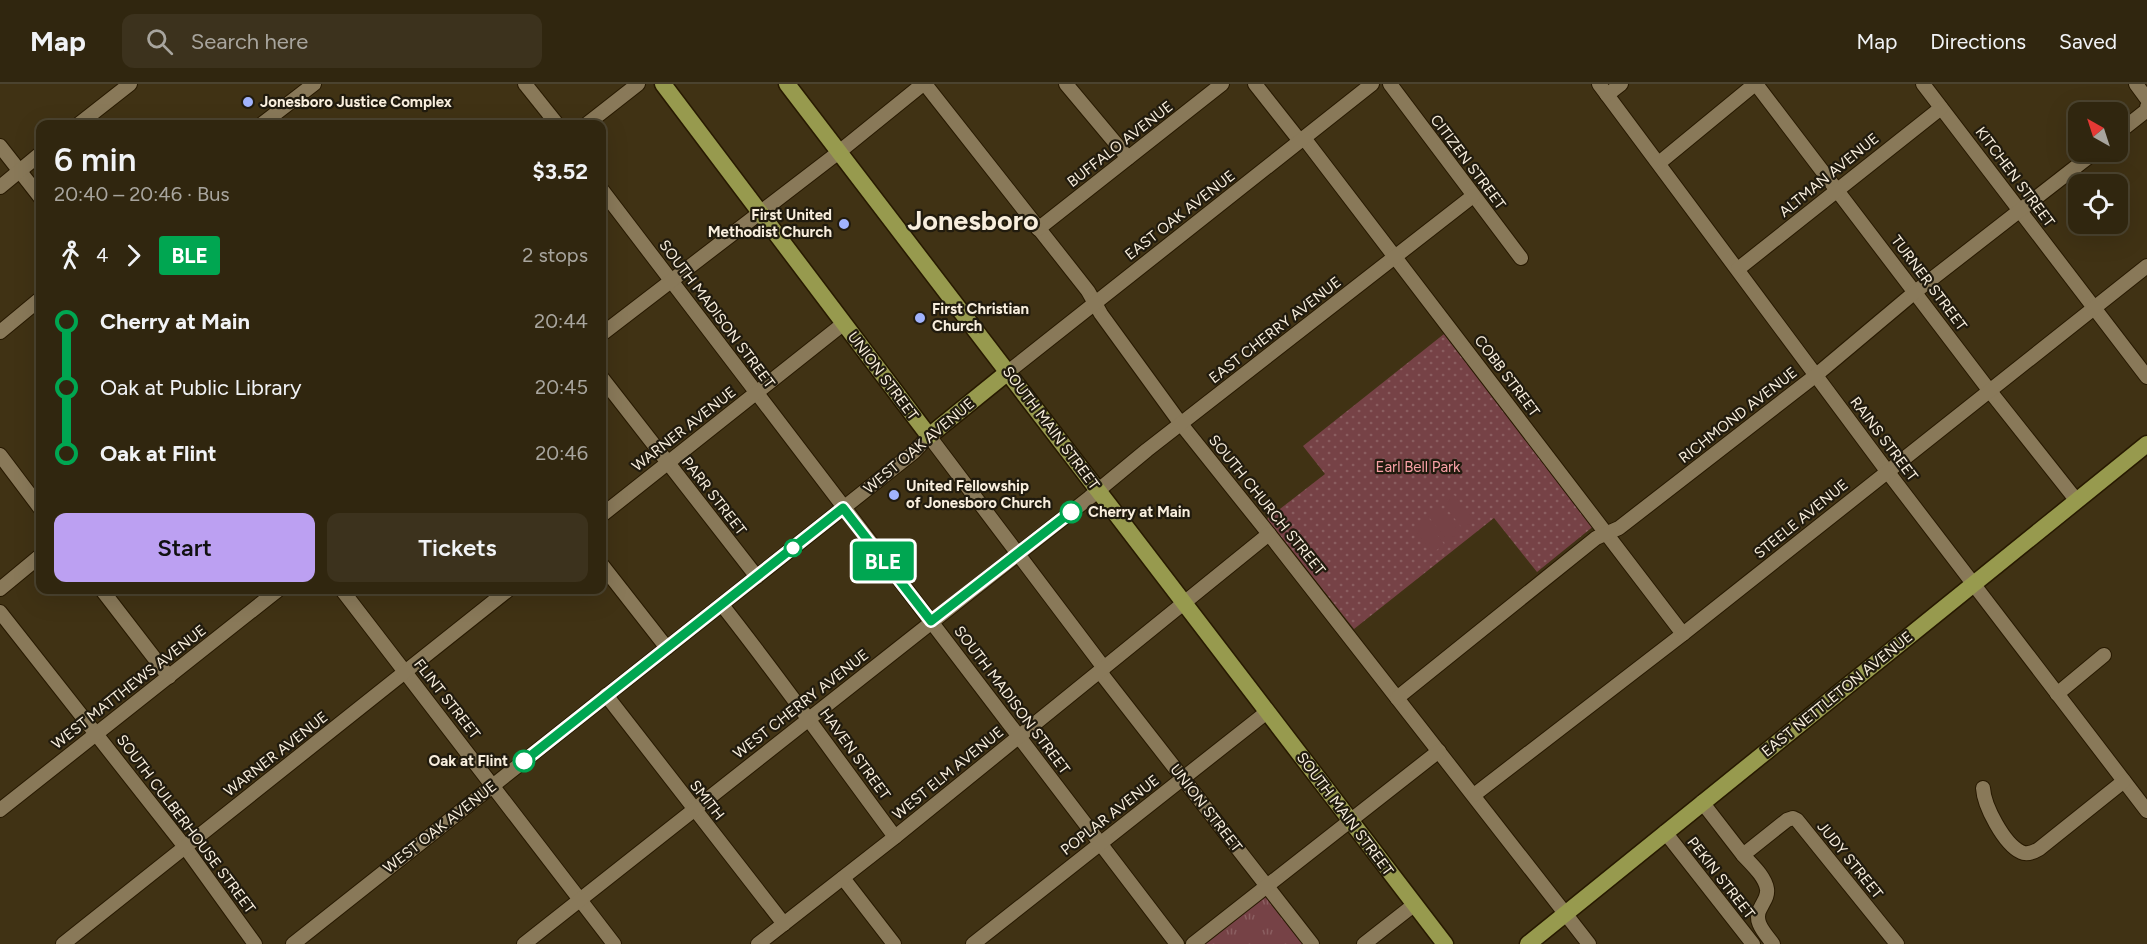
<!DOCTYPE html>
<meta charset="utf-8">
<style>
:root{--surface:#30260f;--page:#3c321d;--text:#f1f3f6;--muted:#a8a59e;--line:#4b432f;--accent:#bca0f2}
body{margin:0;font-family:Figtree,sans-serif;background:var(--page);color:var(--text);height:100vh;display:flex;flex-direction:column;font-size:22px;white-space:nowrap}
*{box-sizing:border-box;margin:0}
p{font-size:20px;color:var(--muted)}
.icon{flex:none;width:33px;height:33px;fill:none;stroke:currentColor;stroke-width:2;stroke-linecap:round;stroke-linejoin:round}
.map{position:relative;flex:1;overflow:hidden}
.drawer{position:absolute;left:36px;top:36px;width:570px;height:474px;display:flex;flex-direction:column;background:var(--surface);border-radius:12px;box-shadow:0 6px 24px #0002,0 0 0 2px var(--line)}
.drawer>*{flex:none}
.badge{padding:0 12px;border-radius:4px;font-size:21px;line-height:39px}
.needle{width:39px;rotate:321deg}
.tools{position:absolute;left:2068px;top:18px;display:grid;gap:12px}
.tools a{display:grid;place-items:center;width:60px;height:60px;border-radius:12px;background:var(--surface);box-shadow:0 6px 24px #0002,0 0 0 2px var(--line);font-size:30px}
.map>.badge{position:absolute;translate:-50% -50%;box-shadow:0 0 0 3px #fff}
.legs{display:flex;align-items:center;gap:9px;height:66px;padding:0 18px;font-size:20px}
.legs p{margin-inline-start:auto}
.head{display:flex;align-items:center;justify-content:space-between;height:102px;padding:0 18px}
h1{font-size:33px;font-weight:600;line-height:45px}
.cta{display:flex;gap:12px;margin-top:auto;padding:12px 18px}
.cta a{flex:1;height:69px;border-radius:12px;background:var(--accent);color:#111;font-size:24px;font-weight:600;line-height:69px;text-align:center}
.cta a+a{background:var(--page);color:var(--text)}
ul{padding:0 18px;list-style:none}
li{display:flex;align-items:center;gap:21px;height:66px;font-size:22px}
li i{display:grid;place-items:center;width:9px;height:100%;margin:0 8px;background:currentColor}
li i::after{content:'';width:15px;height:15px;margin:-8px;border:4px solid;border-radius:50%;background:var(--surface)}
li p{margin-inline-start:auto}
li:first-child i{background:linear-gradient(#0000 50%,currentColor 0)}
li:last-child i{background:linear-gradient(currentColor 50%,#0000 0)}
header{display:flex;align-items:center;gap:36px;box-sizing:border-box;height:84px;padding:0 30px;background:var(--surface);border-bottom:2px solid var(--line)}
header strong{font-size:28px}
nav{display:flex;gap:33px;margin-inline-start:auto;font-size:21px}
.search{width:420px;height:54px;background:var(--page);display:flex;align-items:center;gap:15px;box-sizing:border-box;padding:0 21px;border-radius:12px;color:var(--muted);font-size:22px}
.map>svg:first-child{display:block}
.grass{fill:url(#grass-tufts)}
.park{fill:url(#park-dots)}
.pitch{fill:#764246}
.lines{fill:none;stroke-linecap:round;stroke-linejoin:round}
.minor-casing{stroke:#271900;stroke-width:16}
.major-casing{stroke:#271900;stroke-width:19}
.minor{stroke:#897959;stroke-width:14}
.major{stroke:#979a4e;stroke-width:16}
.line-1-casing{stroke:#fff;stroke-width:14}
.line-1{stroke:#00a651;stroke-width:9}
.poi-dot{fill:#a1b3fd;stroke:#211b0e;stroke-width:2}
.stop-1-dot{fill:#fff;stroke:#00a651;stroke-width:3}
.labels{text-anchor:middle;stroke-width:4.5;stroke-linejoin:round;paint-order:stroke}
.poi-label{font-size:15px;font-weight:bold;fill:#f8eedd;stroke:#211b0e;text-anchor:start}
.street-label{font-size:15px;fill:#f8eedd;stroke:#211b0e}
.park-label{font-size:15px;fill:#faa2a8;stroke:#211b0e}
.stop-label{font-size:15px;font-weight:bold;fill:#f8eedd;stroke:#211b0e;text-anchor:start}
.town-label{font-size:27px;font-weight:bold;fill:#f8eedd;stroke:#211b0e}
</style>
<header>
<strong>Map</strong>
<div class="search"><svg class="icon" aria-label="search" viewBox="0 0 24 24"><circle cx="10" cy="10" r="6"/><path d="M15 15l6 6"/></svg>Search here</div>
<nav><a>Map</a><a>Directions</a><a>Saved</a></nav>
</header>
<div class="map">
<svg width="2147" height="860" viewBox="0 0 2147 860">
<defs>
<pattern id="grass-tufts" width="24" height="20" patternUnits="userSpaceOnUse" patternTransform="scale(1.5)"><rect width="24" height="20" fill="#764246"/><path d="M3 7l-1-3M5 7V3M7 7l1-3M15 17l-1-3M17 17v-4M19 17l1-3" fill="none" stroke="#8a5e60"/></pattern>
<pattern id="park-dots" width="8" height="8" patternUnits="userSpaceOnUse" patternTransform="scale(1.5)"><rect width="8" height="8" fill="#764246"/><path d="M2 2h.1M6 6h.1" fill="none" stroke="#8a5e60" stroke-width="1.8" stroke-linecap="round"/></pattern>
</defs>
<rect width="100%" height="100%" fill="#403214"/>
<polygon class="grass" points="1265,810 1304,860 1200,860"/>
<polygon class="park" points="1444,250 1595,441 1537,488 1494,434 1354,545 1267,435 1325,390 1303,362"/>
<g class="pitch">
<polygon points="1454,411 1474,436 1463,445 1443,420"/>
<polygon points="1440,423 1459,448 1448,457 1428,432"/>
<polygon points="1425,435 1444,460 1433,469 1413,444"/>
</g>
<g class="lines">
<g class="minor-casing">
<g id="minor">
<polyline points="525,0 557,40"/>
<polyline points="925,0 1088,207 1101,230 1181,340 1269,450 1589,860"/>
<polyline points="1066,0 1128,74"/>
<polyline points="1255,0 1300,57"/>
<polyline points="1390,0 1521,174"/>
<polyline points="1599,0 1887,387 2147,727"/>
<polyline points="1756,0 1989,306 2077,417"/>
<polyline points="1923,0 2147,293"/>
<polyline points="2136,0 2147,15"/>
<polyline points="1607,11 1621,0"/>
<polyline points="79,40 130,0"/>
<polyline points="262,40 314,0"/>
<polyline points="587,40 638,0"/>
<polyline points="2118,49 2147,26 2147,23"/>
<polyline points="1304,54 1683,550"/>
<polyline points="0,62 40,113"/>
<polyline points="1659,79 1755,0"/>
<polyline points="0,103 40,70"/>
<polyline points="602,106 1177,860"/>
<polyline points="1038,145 1222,0"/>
<polyline points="1738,185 1941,24"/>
<polyline points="0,248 40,215"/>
<polyline points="602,250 839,68 923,0"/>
<polyline points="1008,288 1372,0"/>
<polyline points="602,294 757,493"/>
<polyline points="0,371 40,424"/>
<polyline points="602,431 843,240"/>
<polyline points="602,481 667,564"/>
<polyline points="0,505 40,472"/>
<polyline points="102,506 169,593"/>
<polyline points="342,506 614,860"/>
<path d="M722,521C782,597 837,675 895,753"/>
<polyline points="0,528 185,763 255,860"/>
<polyline points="1100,588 1312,860"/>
<polyline points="2057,610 2104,571"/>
<polyline points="606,611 784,840"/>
<polyline points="1397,614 1596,454 1619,444 1815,292 1915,208 2095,68"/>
<path d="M1983,704C1984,722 2004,760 2021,768C2027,771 2034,768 2039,765L2124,697"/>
<polyline points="1474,711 1683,550 2147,182"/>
<polyline points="1702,718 1743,771"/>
<polyline points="0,726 278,506"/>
<polyline points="1665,748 1753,860"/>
<polyline points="843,794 894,860"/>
<polyline points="63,860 508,506"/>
<polyline points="293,860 914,368 929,352 1104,584"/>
<polyline points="524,860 1089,414 1147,366 1473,112"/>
<polyline points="758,860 895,753 1269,450"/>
<polyline points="973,860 1267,628"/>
<polyline points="1193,860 1439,667"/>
<polyline points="1364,860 1415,820"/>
<path d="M1773,860C1765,849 1752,837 1761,823C1764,817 1768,812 1767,805C1765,792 1751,780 1743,771L1787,736L1793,734L1797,736L1897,860"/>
</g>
</g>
<g class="major-casing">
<g id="major">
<polyline points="663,0 929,352 1008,288"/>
<polyline points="787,0 1445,860"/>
<polyline points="1528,860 2147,360"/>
</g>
</g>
<use href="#minor" class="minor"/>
<use href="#major" class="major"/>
</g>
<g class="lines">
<g class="line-1-casing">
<polyline id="line-1" points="524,677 843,424 931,537 1071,428"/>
</g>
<use href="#line-1" class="line-1"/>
</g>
<g class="poi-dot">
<circle cx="248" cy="18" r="6"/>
<circle cx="844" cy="140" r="6"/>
<circle cx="920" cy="234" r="6"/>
<circle cx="894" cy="411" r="6"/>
</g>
<g class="stop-1-dot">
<circle cx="1071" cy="428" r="10"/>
<circle cx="793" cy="464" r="8"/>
<circle cx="524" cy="677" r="10"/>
</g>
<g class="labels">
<g class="poi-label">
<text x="260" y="23">Jonesboro Justice Complex</text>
<text x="832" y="136" text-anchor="end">First United<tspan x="832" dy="17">Methodist Church</tspan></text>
<text x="932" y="230">First Christian<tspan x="932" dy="17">Church</tspan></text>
<text x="906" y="407">United Fellowship<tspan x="906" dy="17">of Jonesboro Church</tspan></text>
</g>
<g class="street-label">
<text transform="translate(1120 60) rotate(-38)" y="5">BUFFALO AVENUE</text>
<text transform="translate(1468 78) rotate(53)" y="5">CITIZEN STREET</text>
<text transform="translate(1829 91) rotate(-39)" y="5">ALTMAN AVENUE</text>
<text transform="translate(2015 93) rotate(53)" y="5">KITCHEN STREET</text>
<text transform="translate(1180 131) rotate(-38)" y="5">EAST OAK AVENUE</text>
<text transform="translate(1929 199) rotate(53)" y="5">TURNER STREET</text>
<text transform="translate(717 230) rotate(53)" y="5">SOUTH MADISON STREET</text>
<text transform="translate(1275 246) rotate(-38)" y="5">EAST CHERRY AVENUE</text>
<text transform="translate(883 292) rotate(53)" y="5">UNION STREET</text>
<text transform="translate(1507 292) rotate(53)" y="5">COBB STREET</text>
<text transform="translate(1738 331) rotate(-38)" y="5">RICHMOND AVENUE</text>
<text transform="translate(1051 344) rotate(53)" y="5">SOUTH MAIN STREET</text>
<text transform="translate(684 345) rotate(-38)" y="5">WARNER AVENUE</text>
<text transform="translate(1884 355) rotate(53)" y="5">RAINS STREET</text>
<text transform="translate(919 362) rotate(-40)" y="5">WEST OAK AVENUE</text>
<text transform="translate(714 412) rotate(52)" y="5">PARR STREET</text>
<text transform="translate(1267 421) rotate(51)" y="5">SOUTH CHURCH STREET</text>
<text transform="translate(1801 435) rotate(-39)" y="5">STEELE AVENUE</text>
<text transform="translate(129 603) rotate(-38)" y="5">WEST MATTHEWS AVENUE</text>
<text transform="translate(1837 610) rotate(-39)" y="5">EAST NETTLETON AVENUE</text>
<text transform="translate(447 615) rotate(52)" y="5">FLINT STREET</text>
<text transform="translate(1012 616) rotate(53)" y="5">SOUTH MADISON STREET</text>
<text transform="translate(801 620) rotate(-38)" y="5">WEST CHERRY AVENUE</text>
<text transform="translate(276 670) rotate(-38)" y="5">WARNER AVENUE</text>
<text transform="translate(855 670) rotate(54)" y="5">HAVEN STREET</text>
<text transform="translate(948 689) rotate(-39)" y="5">WEST ELM AVENUE</text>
<text transform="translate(707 716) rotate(52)" y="5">SMITH</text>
<text transform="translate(1206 724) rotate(52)" y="5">UNION STREET</text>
<text transform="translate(1345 730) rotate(53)" y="5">SOUTH MAIN STREET</text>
<text transform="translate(1110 731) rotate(-38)" y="5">POPLAR AVENUE</text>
<text transform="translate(186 740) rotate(53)" y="5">SOUTH CULBERHOUSE STREET</text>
<text transform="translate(440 743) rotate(-38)" y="5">WEST OAK AVENUE</text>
<text transform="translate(1850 776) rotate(51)" y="5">JUDY STREET</text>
<text transform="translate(1721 794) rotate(52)" y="5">PEKIN STREET</text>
</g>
<g class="park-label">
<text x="1418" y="388">Earl Bell Park</text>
</g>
<g class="stop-label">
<text x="1088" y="433">Cherry at Main</text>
<text x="508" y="682" text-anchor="end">Oak at Flint</text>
</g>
<g class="town-label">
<text x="973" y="146">Jonesboro</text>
</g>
</g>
</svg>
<div class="tools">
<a><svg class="needle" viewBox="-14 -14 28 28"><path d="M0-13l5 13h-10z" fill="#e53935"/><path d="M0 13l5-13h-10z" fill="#a8a59e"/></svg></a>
<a><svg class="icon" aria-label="locate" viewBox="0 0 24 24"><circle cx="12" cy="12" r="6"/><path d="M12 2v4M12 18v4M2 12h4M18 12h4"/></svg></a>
</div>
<b class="badge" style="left:883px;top:477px;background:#00a651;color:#fff">BLE</b>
<section class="drawer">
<div class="head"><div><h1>6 min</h1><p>20:40 – 20:46 · Bus</p></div><b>$3.52</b></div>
<div class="legs"><svg class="icon" aria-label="walk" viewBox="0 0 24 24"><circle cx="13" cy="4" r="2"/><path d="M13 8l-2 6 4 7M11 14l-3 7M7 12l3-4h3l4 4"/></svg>4<svg class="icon" aria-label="forward" viewBox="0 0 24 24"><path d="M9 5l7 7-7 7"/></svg><b class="badge" style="background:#00a651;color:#fff">BLE</b><p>2 stops</p></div>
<ul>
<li><i style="color:#00a651"></i><b>Cherry at Main</b><p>20:44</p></li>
<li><i style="color:#00a651"></i><span>Oak at Public Library</span><p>20:45</p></li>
<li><i style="color:#00a651"></i><b>Oak at Flint</b><p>20:46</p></li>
</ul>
<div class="cta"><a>Start</a><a>Tickets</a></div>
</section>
</div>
